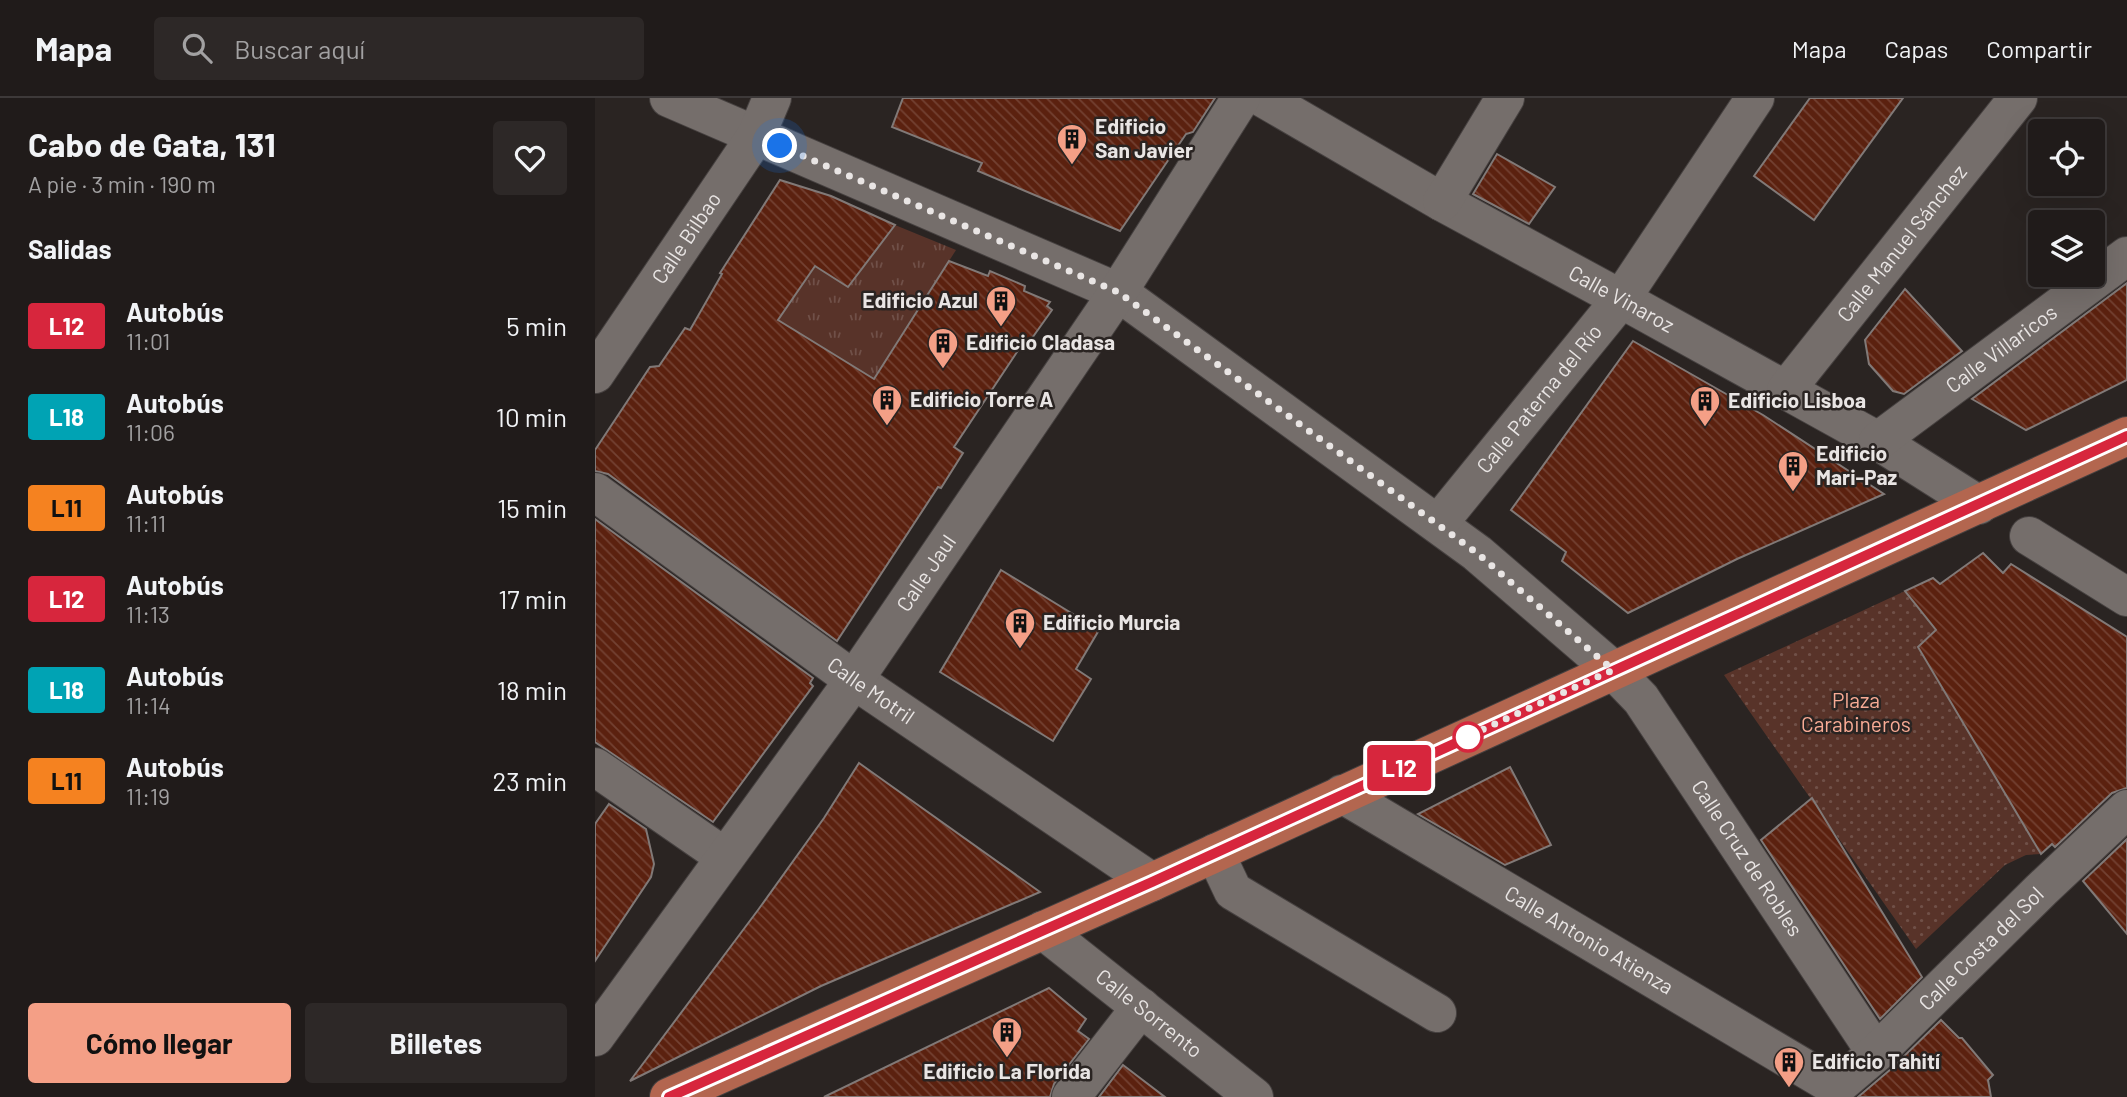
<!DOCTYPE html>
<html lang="es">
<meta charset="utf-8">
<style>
:root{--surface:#201b1a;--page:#2d2827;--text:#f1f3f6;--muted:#a2a1a2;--line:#3d3939;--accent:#f49f86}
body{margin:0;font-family:Barlow,sans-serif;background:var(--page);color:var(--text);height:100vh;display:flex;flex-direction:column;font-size:26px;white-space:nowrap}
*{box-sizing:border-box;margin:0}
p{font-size:23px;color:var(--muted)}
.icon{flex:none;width:38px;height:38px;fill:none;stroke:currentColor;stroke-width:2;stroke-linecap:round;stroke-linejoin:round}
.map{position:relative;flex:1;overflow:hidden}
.details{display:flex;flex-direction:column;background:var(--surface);width:595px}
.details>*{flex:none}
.badge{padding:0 14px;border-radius:5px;font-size:24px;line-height:46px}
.fabs{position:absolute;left:1433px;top:21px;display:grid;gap:14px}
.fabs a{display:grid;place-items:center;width:77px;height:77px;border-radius:7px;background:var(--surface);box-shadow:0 7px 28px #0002,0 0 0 2px var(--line);font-size:35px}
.you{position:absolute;width:35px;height:35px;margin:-18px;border:5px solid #fff;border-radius:50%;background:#1a73e8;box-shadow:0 0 0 10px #1a73e833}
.map>.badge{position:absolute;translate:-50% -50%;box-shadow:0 0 0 4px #fff}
h2{padding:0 28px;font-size:26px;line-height:63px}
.round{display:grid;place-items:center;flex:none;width:74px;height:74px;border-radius:7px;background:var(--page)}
.overview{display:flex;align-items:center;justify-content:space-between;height:119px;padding:0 28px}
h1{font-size:33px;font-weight:700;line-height:52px}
.action{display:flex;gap:14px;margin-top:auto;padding:14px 28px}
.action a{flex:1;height:80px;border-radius:7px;background:var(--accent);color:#111;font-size:28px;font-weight:700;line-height:80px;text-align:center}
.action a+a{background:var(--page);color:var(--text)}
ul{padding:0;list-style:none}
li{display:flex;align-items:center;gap:21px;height:91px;padding:0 28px}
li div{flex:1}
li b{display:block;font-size:26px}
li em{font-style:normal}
li .badge{min-width:77px;font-weight:700;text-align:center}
header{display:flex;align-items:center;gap:42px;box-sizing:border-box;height:98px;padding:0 35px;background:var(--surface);border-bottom:2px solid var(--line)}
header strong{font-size:33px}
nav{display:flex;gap:38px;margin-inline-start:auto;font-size:24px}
.search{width:490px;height:63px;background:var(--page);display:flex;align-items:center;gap:18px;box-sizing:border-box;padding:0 24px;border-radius:7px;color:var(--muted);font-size:26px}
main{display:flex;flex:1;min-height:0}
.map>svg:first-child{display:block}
.grass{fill:url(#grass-tufts)}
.park{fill:url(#park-dots)}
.building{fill:url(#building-back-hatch);stroke:#817977;stroke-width:2}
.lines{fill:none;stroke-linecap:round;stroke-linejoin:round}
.minor-casing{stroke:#464140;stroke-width:40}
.primary-casing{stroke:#464140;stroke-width:40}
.minor{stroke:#756e6b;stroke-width:38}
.primary{stroke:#b3664f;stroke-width:38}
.line-casing{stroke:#fff;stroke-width:16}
.line{stroke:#d7263d;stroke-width:10}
.walk{stroke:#e9e5e4;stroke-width:7;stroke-dasharray:0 12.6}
.stop-dot{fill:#fff;stroke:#d7263d;stroke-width:3.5}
.labels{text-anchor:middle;stroke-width:5;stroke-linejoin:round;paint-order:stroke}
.poi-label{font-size:21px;font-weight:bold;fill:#e9e5e4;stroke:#2a2422;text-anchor:start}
.street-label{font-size:21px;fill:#e9e5e4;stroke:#2a2422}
.park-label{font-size:21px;fill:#f8ab95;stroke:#2a2422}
</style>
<header>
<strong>Mapa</strong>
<div class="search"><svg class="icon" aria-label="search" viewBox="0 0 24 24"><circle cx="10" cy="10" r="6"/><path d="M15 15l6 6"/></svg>Buscar aquí</div>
<nav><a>Mapa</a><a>Capas</a><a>Compartir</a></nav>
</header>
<main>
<section class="details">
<div class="overview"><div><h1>Cabo de Gata, 131</h1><p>A pie · 3 min · 190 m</p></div><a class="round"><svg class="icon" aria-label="heart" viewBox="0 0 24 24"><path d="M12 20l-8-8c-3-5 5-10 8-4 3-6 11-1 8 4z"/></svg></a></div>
<h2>Salidas</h2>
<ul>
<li><span class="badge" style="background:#d7263d;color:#fff">L12</span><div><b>Autobús</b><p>11:01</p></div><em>5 min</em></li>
<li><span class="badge" style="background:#00a3b4;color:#fff">L18</span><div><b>Autobús</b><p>11:06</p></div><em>10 min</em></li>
<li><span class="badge" style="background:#f58220;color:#111">L11</span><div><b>Autobús</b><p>11:11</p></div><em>15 min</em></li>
<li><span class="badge" style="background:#d7263d;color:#fff">L12</span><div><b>Autobús</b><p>11:13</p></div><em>17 min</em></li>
<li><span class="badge" style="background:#00a3b4;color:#fff">L18</span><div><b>Autobús</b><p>11:14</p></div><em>18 min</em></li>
<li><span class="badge" style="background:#f58220;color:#111">L11</span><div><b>Autobús</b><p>11:19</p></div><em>23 min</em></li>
</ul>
<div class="action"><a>Cómo llegar</a><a>Billetes</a></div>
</section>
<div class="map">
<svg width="1532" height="999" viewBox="0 0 1532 999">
<defs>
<pattern id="grass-tufts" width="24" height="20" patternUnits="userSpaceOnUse" patternTransform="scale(1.75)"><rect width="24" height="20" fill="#583329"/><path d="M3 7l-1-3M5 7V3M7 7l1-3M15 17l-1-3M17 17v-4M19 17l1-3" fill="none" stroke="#705048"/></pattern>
<pattern id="park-dots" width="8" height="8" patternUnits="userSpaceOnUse" patternTransform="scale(1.75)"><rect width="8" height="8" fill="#583329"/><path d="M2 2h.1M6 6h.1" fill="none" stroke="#705048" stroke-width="1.8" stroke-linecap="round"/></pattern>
<pattern id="building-back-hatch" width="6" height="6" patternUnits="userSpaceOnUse" patternTransform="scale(1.75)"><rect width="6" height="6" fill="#5b210f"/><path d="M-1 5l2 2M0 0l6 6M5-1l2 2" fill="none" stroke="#734132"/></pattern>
</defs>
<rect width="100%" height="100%" fill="#2a2422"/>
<polygon class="grass" points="300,127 361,152 279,281 160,211 220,168"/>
<polygon class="park" points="1310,493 1341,532 1323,550 1446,756 1431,757 1410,767 1321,851 1129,577"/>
<g class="building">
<polygon points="308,0 620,0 598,34 591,36 525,133 383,73 387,65 297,29"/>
<polygon points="1215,0 1308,0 1219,122 1159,78"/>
<polygon points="902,56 960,89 934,126 878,96"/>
<polygon points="185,82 236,98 300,127 253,189 220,168 183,222 279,281 354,163 393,178 395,173 430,188 429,193 455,204 452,208 457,212 430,250 426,248 359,349 368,355 346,390 343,389 242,543 13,376 0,373 0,352 55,269 64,268 90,230 95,232 127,176 125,175"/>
<polygon points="1532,185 1532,282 1431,332 1377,301"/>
<polygon points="1310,191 1367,253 1309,296 1298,293 1274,266 1270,242"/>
<polygon points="1038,243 1168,317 1289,396 1142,461 1033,515 967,463 971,454 916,412"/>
<polygon points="0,421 218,580 215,585 218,588 118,724 0,644"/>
<polygon points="1388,455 1408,475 1416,466 1532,539 1532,690 1517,695 1460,749 1457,746 1446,756 1323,549 1341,532 1310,493 1338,480 1345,486"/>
<polygon points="406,472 504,532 481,571 496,581 458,643 345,574"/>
<polygon points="264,665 445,794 226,888 35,983 163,812 229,720"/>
<polygon points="915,669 956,747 910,767 823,716"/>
<polygon points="1217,700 1327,879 1285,921 1166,742"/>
<polygon points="14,706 51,731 59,766 56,779 0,863 0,726"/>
<polygon points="1532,741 1532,836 1488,783"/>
<polygon points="454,890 491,921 483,933 494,941 459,986 455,999 229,999"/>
<polygon points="1346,922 1364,940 1367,940 1398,977 1393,982 1396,999 1263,999 1296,971"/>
<polygon points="528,967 570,999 504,999"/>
</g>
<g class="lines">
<g class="minor-casing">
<g id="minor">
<path id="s1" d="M74,0L523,194L882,455L1018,572L1046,601L1281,955"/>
<path id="s2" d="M668,0L847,104L1026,201L1283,343L1384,407"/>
<polyline points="847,104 910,0"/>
<path id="s3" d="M0,276L161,38L177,0"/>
<path id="s4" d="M1191,292L1423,0"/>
<path id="s5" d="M1283,343L1532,158"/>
<path id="s6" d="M0,394L259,582L557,784"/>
<path id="s7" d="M843,426L1026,201L1160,0"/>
<polyline points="1434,438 1532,499"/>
<polyline points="0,669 130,759"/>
<path id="s8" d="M747,696L1241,989L1281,955L1446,792L1532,711"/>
<polyline points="620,755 638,793 842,915"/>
<path id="s9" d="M448,832L659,999"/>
<path id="s10" d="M0,939L259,582L523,194L646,0"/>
<polyline points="476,999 546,909"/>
</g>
</g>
<g class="primary-casing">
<polyline id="primary" points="74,999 557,784 1532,338"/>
</g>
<use href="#minor" class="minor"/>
<use href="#primary" class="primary"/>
</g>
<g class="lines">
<g class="line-casing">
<polyline id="line" points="74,999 557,784 1532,338"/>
</g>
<use href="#line" class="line"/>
<polyline class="walk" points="185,48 523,194 882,455 1018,572 871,639 873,639"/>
</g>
<defs>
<g id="building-pin" transform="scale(1.575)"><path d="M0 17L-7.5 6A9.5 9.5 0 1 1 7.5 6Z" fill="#f49f86" stroke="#2a2422"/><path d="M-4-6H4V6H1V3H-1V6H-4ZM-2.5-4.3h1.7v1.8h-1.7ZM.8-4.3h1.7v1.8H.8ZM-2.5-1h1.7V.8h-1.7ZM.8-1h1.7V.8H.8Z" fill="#111"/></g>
</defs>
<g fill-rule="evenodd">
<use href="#building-pin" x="477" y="41"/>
<use href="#building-pin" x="406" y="203"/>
<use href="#building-pin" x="348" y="245"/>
<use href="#building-pin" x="292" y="302"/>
<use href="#building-pin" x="1110" y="303"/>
<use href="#building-pin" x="1198" y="368"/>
<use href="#building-pin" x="425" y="525"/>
<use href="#building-pin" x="412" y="934"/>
<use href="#building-pin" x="1194" y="964"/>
</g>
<circle class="stop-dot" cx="873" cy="639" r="14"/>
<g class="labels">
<g class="poi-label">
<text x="500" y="36">Edificio<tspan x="500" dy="24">San Javier</tspan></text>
<text x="383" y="210" text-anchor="end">Edificio Azul</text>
<text x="371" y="252">Edificio Cladasa</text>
<text x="315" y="309">Edificio Torre A</text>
<text x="1133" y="310">Edificio Lisboa</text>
<text x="1221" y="363">Edificio<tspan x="1221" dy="24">Mari-Paz</tspan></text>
<text x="448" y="532">Edificio Murcia</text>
<text x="1217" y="971">Edificio Tahití</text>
<text x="412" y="981" text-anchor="middle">Edificio La Florida</text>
</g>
<g class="street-label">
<text dy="7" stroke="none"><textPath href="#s3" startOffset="164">Calle Bilbao</textPath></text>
<text dy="7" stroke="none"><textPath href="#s4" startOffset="187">Calle Manuel Sánchez</textPath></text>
<text dy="7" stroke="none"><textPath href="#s2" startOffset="411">Calle Vinaroz</textPath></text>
<text dy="7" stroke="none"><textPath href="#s5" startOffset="154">Calle Villaricos</textPath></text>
<text dy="7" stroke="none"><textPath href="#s7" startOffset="161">Calle Paterna del Río</textPath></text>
<text dy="7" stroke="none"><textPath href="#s10" startOffset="570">Calle Jaul</textPath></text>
<text dy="7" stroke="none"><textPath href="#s6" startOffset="340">Calle Motril</textPath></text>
<text dy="7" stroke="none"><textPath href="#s1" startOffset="1344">Calle Cruz de Robles</textPath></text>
<text dy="7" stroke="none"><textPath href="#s8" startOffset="287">Calle Antonio Atienza</textPath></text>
<text dy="7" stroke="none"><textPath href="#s8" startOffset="775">Calle Costa del Sol</textPath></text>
<text dy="7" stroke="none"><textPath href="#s9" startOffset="135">Calle Sorrento</textPath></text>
</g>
<g class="park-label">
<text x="1261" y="610">Plaza<tspan x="1261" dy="24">Carabineros</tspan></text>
</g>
</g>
</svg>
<div class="fabs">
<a><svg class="icon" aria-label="locate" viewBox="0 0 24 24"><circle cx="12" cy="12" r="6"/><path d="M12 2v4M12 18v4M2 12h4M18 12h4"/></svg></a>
<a><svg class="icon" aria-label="layers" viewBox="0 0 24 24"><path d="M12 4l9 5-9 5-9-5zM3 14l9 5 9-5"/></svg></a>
</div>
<div class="you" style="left:185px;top:48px"></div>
<b class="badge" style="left:804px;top:670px;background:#d7263d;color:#fff">L12</b>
</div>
</main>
